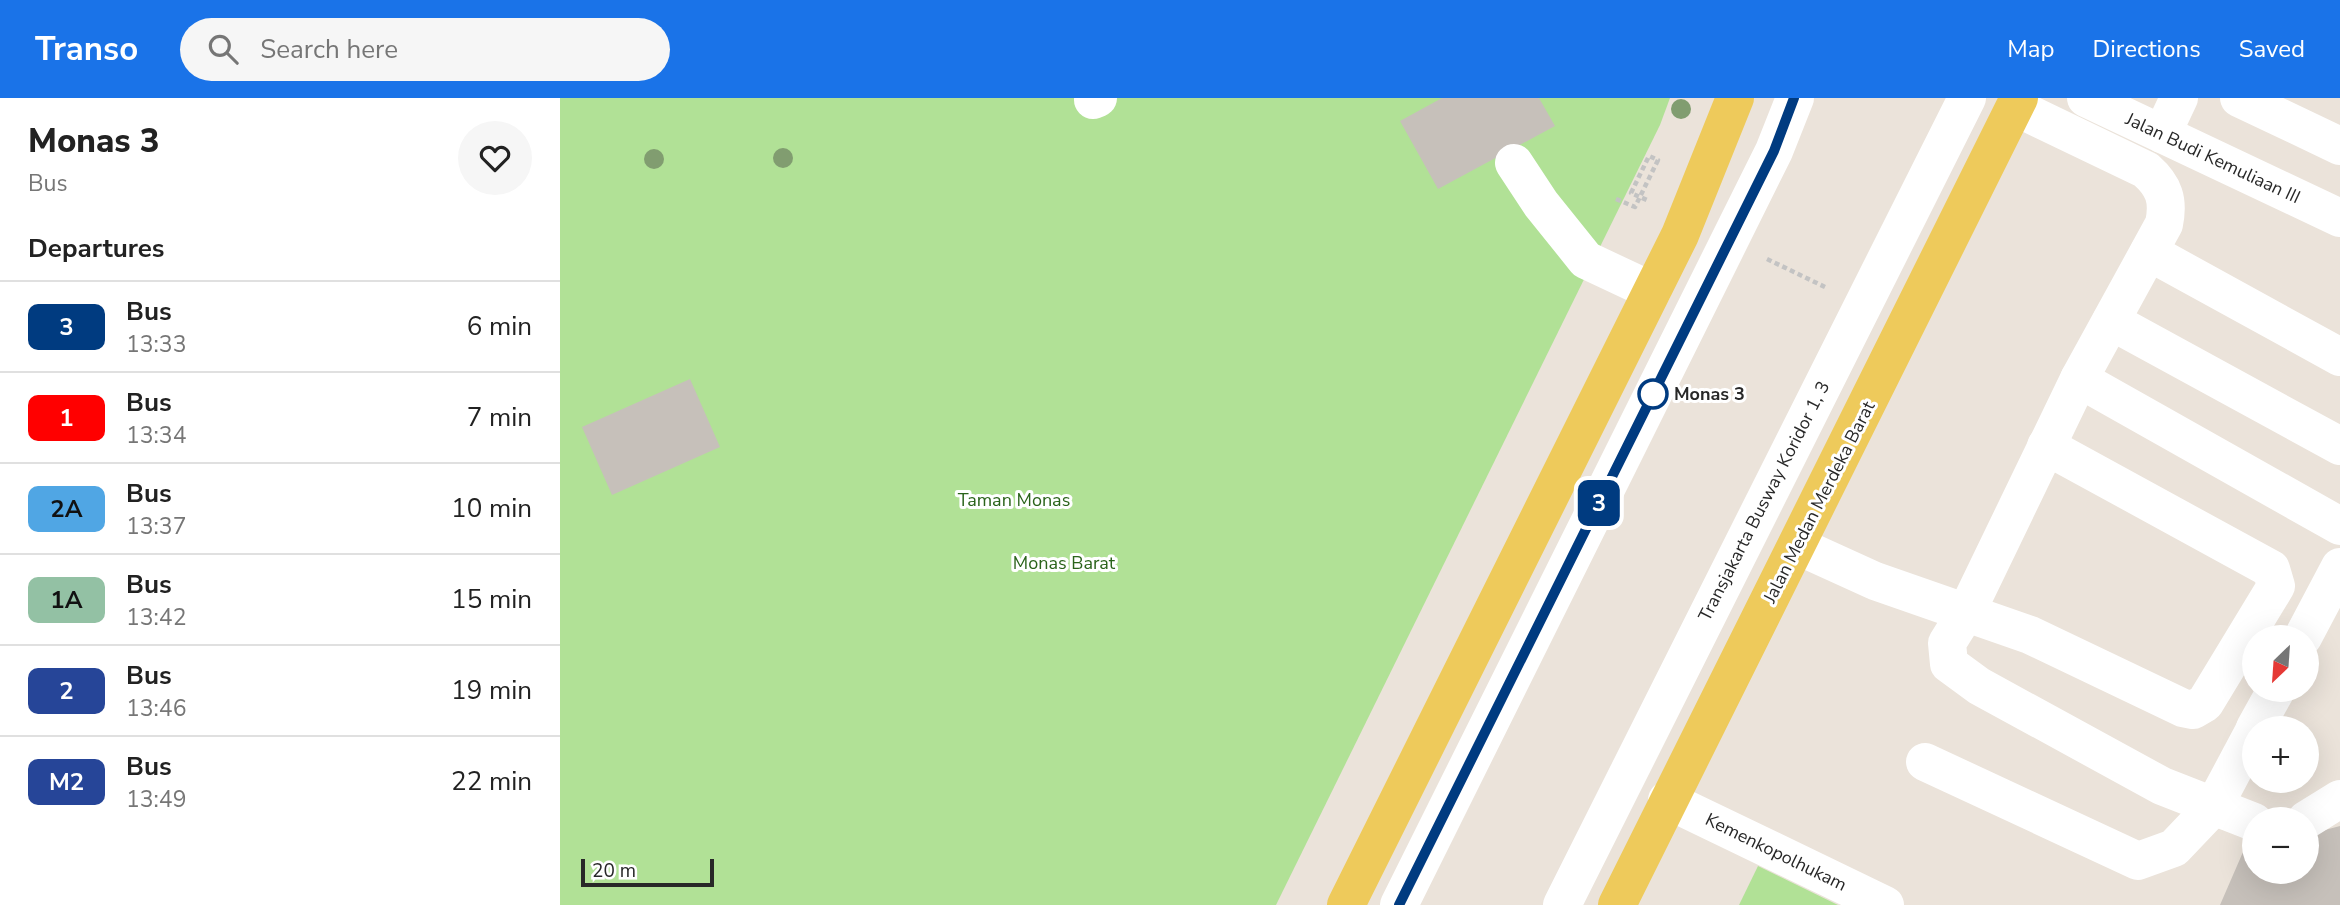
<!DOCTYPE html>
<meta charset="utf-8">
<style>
:root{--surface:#fff;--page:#f6f6f6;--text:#222;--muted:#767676;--line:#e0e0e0;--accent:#1a73e8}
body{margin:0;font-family:"Nunito Sans",sans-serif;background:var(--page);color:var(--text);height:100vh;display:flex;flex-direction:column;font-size:26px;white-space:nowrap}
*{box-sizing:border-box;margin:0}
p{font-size:23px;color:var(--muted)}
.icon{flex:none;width:38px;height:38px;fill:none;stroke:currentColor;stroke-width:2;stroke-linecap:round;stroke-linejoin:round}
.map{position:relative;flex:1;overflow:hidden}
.side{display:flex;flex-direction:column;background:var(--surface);width:560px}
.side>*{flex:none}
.badge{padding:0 14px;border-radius:10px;font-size:24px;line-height:46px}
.needle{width:46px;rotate:205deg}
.buttons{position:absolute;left:1682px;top:527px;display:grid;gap:14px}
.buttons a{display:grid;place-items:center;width:77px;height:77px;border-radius:50%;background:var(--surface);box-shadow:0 7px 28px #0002;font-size:35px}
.scale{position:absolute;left:21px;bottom:18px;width:133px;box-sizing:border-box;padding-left:7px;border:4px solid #282828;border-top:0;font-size:19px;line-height:24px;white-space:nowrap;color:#282828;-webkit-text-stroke:5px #fff;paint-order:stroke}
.map>.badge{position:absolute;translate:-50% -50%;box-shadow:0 0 0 4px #fff}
h2{padding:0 28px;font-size:26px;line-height:63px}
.round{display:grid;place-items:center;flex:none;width:74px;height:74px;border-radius:37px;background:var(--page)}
.headline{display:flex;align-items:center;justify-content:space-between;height:119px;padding:0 28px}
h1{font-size:33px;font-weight:800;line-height:52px}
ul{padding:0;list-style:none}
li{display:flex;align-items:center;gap:21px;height:91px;padding:0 28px;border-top:2px solid var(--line)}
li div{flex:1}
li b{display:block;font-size:26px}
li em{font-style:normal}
li .badge{min-width:77px;font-weight:700;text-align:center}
header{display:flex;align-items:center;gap:42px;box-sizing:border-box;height:98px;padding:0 35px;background:var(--accent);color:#fff}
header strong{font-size:33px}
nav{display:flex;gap:38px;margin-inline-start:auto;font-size:24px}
.search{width:490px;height:63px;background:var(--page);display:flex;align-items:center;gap:18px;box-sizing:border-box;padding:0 24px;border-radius:38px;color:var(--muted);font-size:26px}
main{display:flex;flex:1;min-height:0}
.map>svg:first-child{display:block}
.green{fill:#b1e196}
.building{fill:#c6c0ba}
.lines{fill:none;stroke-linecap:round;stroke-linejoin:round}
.path{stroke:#c3c3c3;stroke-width:4.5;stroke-dasharray:5 3.5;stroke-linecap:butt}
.minor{stroke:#fff;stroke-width:38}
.major{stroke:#eeca5b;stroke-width:38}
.tree{fill:#819d70}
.line-casing{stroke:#fff;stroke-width:16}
.line{stroke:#003b80;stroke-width:10}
.stop-dot{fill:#fff;stroke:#003b80;stroke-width:3.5}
.labels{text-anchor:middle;stroke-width:6;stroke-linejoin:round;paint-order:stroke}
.street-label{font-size:18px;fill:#282828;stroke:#fff}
.stop-label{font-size:18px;font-weight:bold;fill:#282828;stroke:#fff;text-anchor:start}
.park-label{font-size:18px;fill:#2a631a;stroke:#fff}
</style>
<header>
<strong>Transo</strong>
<div class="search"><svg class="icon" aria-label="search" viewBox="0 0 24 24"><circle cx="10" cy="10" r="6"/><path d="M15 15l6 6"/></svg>Search here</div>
<nav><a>Map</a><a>Directions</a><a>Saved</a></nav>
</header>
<main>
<section class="side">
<div class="headline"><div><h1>Monas 3</h1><p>Bus</p></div><a class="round"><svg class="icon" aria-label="heart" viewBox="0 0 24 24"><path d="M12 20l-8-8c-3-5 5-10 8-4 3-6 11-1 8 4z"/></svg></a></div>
<h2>Departures</h2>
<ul>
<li><span class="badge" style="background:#003b80;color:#fff">3</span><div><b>Bus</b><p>13:33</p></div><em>6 min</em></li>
<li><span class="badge" style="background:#f00;color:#fff">1</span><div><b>Bus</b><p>13:34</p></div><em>7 min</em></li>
<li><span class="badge" style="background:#50a6e4;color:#111">2A</span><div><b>Bus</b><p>13:37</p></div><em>10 min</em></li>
<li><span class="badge" style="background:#93c1a4;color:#111">1A</span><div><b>Bus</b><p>13:42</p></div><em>15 min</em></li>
<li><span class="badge" style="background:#264598;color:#fff">2</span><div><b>Bus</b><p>13:46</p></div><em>19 min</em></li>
<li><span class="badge" style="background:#264598;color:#fff">M2</span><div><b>Bus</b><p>13:49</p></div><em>22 min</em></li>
</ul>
</section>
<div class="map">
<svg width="1780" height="807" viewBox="0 0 1780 807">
<rect width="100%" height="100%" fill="#ebe3da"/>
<g class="green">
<polygon points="0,0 1110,0 1100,27 716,807 0,807"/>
<polygon points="1198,768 1278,807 1179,807"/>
</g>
<g class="building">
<polygon points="882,0 979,0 995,28 878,91 840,23"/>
<polygon points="130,281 160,349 52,397 22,329"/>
<polygon points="1780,728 1780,807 1660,807 1683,754 1694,751 1694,774 1746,774 1746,737"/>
</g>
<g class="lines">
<g class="path">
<polyline points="1056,101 1075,109 1098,62 1089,58 1071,95 1089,103"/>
<polyline points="1207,161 1265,189"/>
</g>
<g class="minor">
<polyline points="1526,0 1780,120"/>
<polyline points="1679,0 1780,48"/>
<polyline points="533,2 538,0"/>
<path d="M1455,9L1586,72C1604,88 1609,102 1604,126L1519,281L1407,513L1387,545L1389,566L1419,588L1602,688L1694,724"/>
<polyline points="1602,36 1619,0"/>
<polyline points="954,65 981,106 1026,162 1092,193"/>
<polyline points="1589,154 1780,259"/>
<polyline points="1551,223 1780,348"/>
<polyline points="1519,281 1780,428"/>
<polyline points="1238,448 1315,483 1470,537 1623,610 1633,612 1645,605 1716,488 1711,471 1486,348"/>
<polyline points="1743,539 1780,469"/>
<polyline points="1695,630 1716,592"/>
<polyline points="1365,664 1578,763 1614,750 1654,708 1694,633"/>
<polyline points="1107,702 1325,807"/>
<polyline points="1746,722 1780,701"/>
<polyline points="839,807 1214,53 1235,0"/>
<polyline points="1002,807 1407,0"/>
</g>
<g class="major">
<polyline points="786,807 1120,137 1175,0"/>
<polyline points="1057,807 1459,0"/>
</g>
</g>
<g class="tree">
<circle cx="1121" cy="11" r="10"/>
<circle cx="223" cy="60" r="10"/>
<circle cx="94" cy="61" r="10"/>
</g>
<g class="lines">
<g class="line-casing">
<polyline id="line" points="839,807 1214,53 1234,0"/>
</g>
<use href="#line" class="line"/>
</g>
<circle class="stop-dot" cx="1093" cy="296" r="14"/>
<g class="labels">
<g class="street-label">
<text transform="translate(1653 60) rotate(25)" y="6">Jalan Budi Kemuliaan III</text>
<text transform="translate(1204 403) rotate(-63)" y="6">Transjakarta Busway Koridor 1, 3</text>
<text transform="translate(1259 404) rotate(-63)" y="6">Jalan Medan Merdeka Barat</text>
<text transform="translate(1216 754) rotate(26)" y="6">Kemenkopolhukam</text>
</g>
<g class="stop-label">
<text x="1114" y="302">Monas 3</text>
</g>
<g class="park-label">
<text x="454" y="408">Taman Monas</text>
<text x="504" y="471">Monas Barat</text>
</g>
</g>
</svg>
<div class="buttons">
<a><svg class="needle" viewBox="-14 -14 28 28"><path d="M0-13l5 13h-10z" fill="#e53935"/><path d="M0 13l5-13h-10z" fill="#767676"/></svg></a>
<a>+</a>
<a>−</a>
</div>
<div class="scale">20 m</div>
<b class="badge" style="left:1039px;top:405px;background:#003b80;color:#fff">3</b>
</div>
</main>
